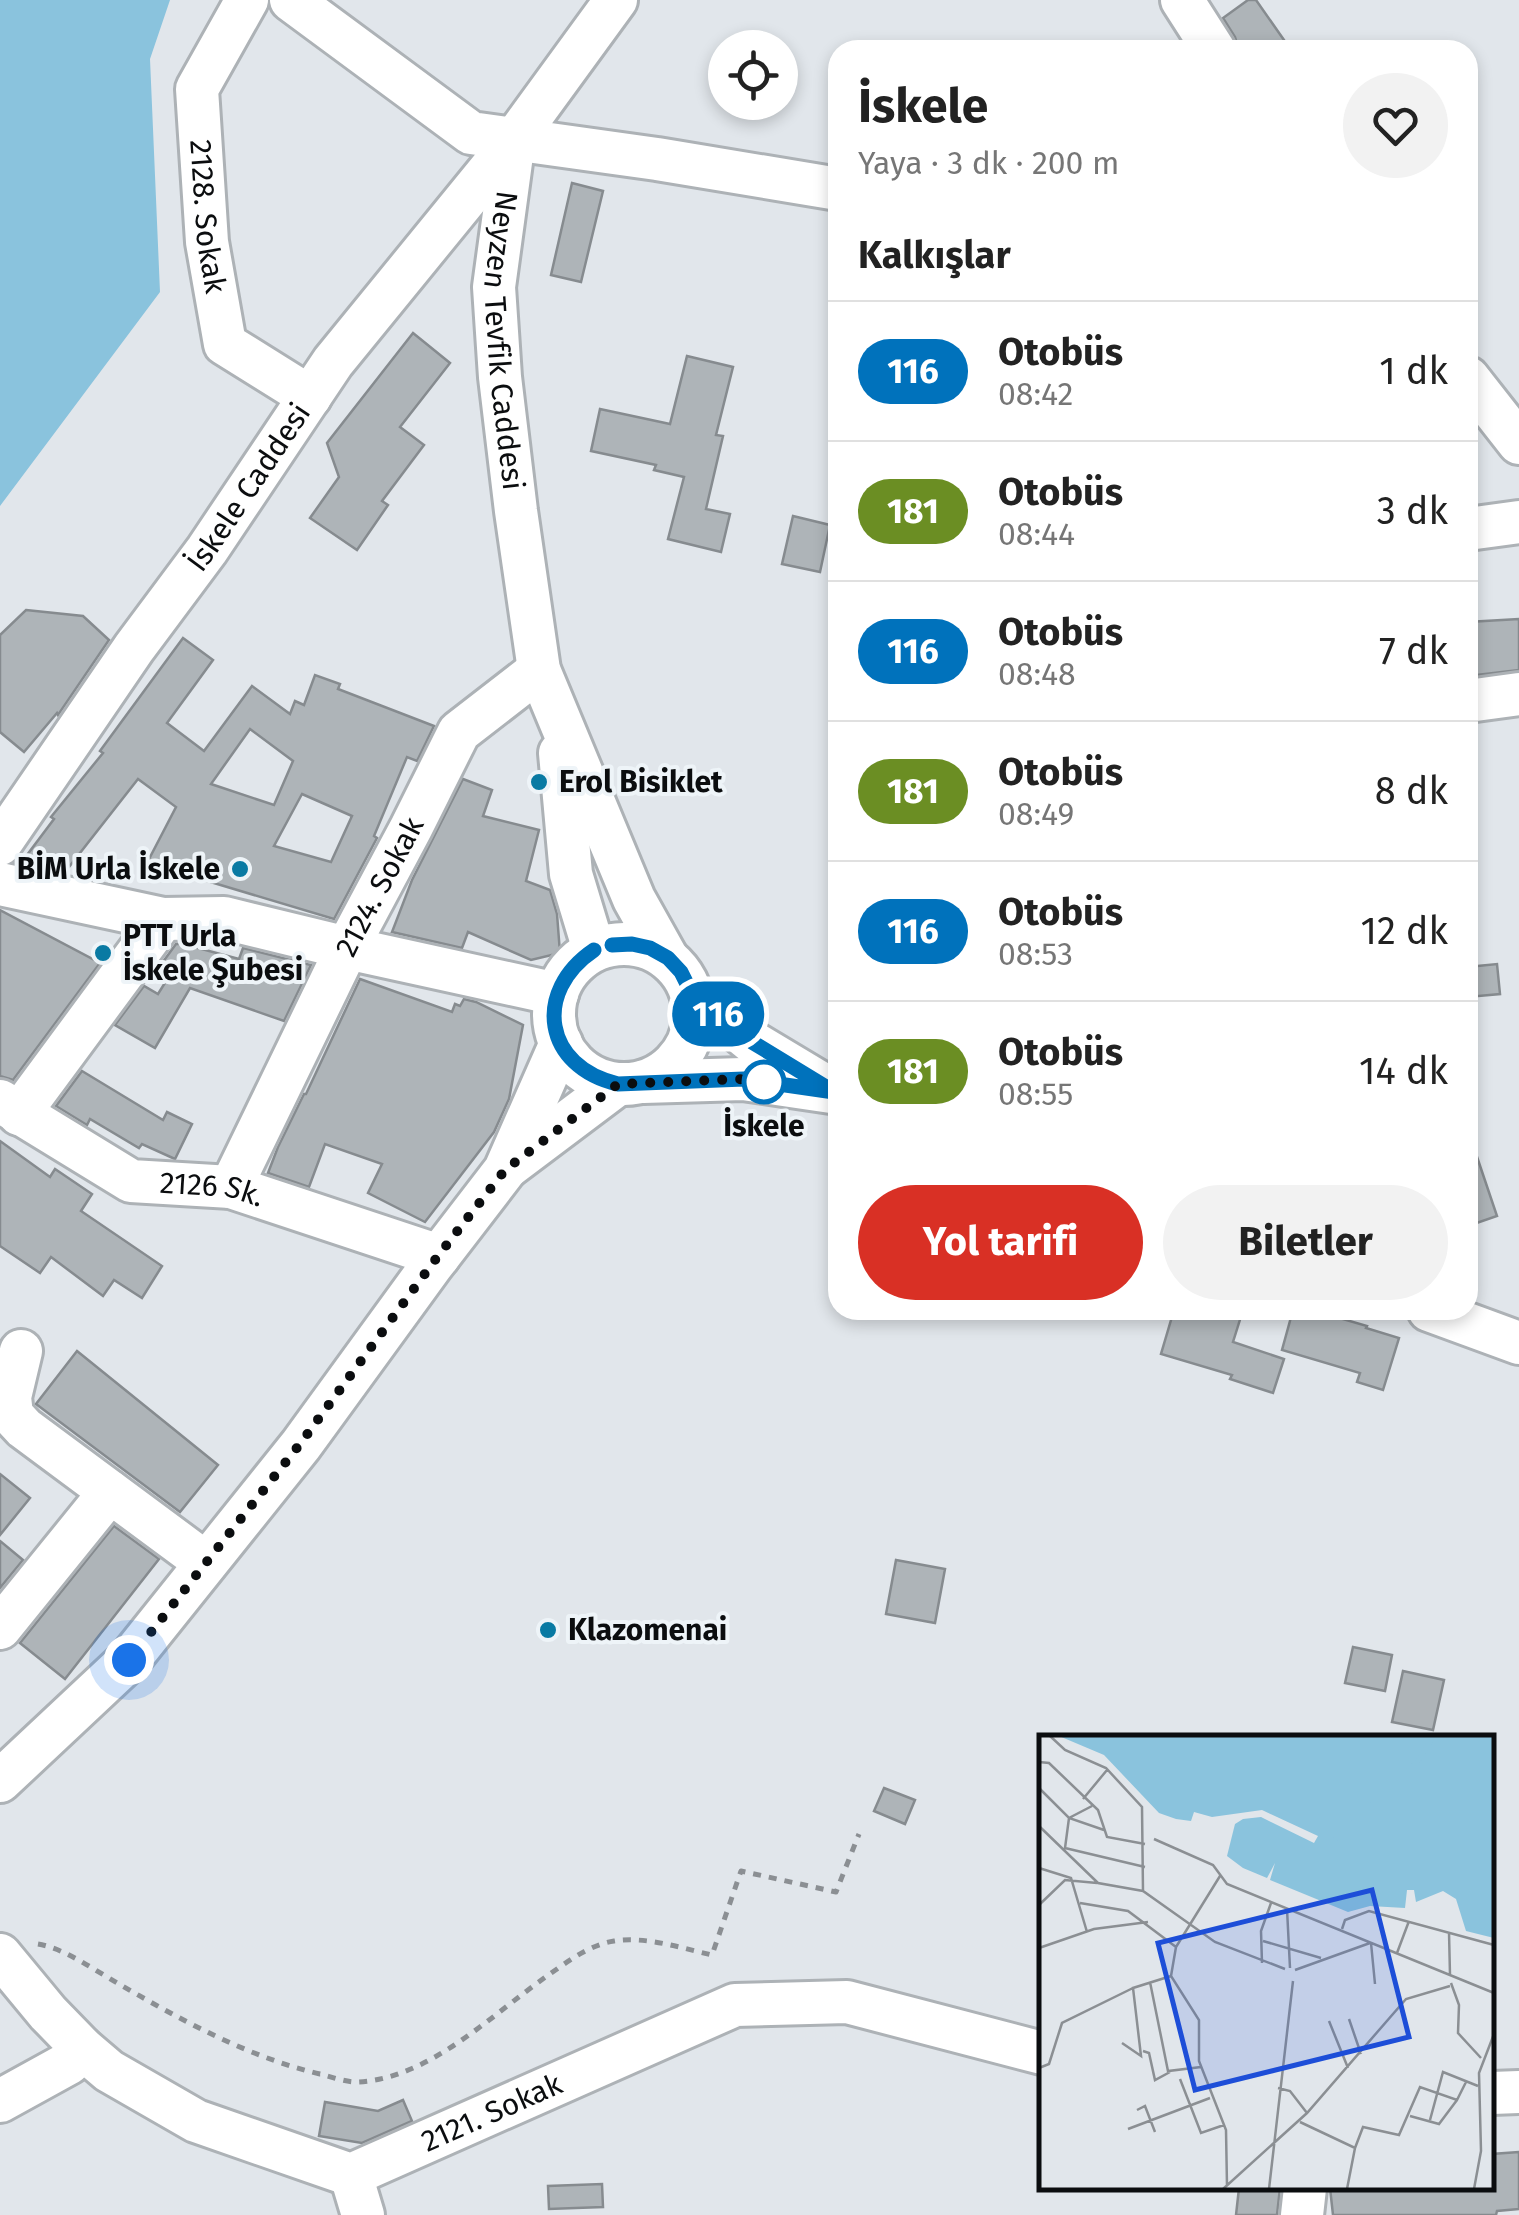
<!DOCTYPE html>
<html lang="tr">
<meta charset="utf-8">
<style>
:root{--surface:#fff;--page:#f2f2f2;--text:#222;--muted:#767676;--line:#e0e0e0;--accent:#d93025}
body{margin:0;font-family:"Fira Sans",sans-serif;background:var(--page);color:var(--text);height:100vh;display:flex;flex-direction:column;font-size:38px;white-space:nowrap}
*{box-sizing:border-box;margin:0}
p{font-size:32px;color:var(--muted)}
.icon{flex:none;width:55px;height:55px;fill:none;stroke:currentColor;stroke-width:2;stroke-linecap:round;stroke-linejoin:round}
.map{position:relative;flex:1;overflow:hidden}
.sheet{position:absolute;left:828px;top:40px;width:650px;height:1280px;display:flex;flex-direction:column;background:var(--surface);border-radius:30px;box-shadow:0 5px 15px #0003}
.sheet>*{flex:none}
.badge{padding:0 20px;border-radius:32px;font-size:35px;line-height:65px}
.controls{position:absolute;left:708px;top:30px;display:grid;gap:20px}
.controls a{display:grid;place-items:center;width:90px;height:90px;border-radius:50%;background:var(--surface);box-shadow:0 5px 15px #0003;font-size:50px}
.you{position:absolute;width:50px;height:50px;margin:-25px;border:8px solid #fff;border-radius:50%;background:#1a73e8;box-shadow:0 0 0 15px #1a73e833}
.map>.badge{position:absolute;translate:-50% -50%;box-shadow:0 0 0 5px #fff}
h2{padding:0 30px;font-size:38px;line-height:90px}
.round{display:grid;place-items:center;flex:none;width:105px;height:105px;border-radius:52px;background:var(--page)}
.headline{display:flex;align-items:center;justify-content:space-between;height:170px;padding:0 30px}
h1{font-size:48px;font-weight:700;line-height:75px}
.action{display:flex;gap:20px;margin-top:auto;padding:20px 30px}
.action a{flex:1;height:115px;border-radius:60px;background:var(--accent);color:#fff;font-size:40px;font-weight:700;line-height:115px;text-align:center}
.action a+a{background:var(--page);color:var(--text)}
ul{padding:0;list-style:none}
li{display:flex;align-items:center;gap:30px;height:140px;padding:0 30px;border-top:2px solid var(--line)}
li div{flex:1}
li b{display:block;font-size:38px}
li em{font-style:normal}
li .badge{min-width:110px;font-weight:700;text-align:center}
.map>svg:first-child{display:block}
.water{fill:#8ac3dd}
.building{fill:#aeb4b8;stroke:#868b8f;stroke-width:2.5;fill-rule:evenodd}
.lines{fill:none;stroke-linecap:round;stroke-linejoin:round}
.minor-casing{stroke:#adb2b6;stroke-width:48}
.path{stroke:#8b8f93;stroke-width:5;stroke-dasharray:8 8;stroke-linecap:butt}
.minor{stroke:#fff;stroke-width:42}
.line-casing{stroke:#fff;stroke-width:22}
.line{stroke:#0072bc;stroke-width:15}
.walk{stroke:#0b0d0f;stroke-width:10;stroke-dasharray:0 18}
.poi-dot{fill:#097aa3;stroke:#eef4f8;stroke-width:4}
.stop-dot{fill:#fff;stroke:#0072bc;stroke-width:5}
.labels{text-anchor:middle;stroke-width:8;stroke-linejoin:round;paint-order:stroke}
.street-label{font-size:30px;fill:#0b0d0f;stroke:#eef4f8}
.poi-label{font-size:30px;font-weight:bold;fill:#0b0d0f;stroke:#eef4f8;text-anchor:start}
.stop-label{font-size:30px;font-weight:bold;fill:#0b0d0f;stroke:#eef4f8}
.inset-river{fill:none;stroke:#8ac3dd;stroke-width:5}
.inset-road{fill:none;stroke:#8b8f93;stroke-width:2.5}
.view{fill:#1d4ed8;fill-opacity:0.15;stroke:#1d4ed8;stroke-width:5}
.inset-edge{fill:none;stroke:#0b0d0f;stroke-width:5}
</style>
<div class="map">
<svg width="1519" height="2215" viewBox="0 0 1519 2215">
<rect width="100%" height="100%" fill="#e1e6eb"/>
<polygon class="water" points="0,0 170,0 150,59 160,292 0,506"/>
<g class="building">
<polygon points="1248,0 1256,0 1291,50 1239,50 1235,37 1223,18"/>
<polygon points="572,183 603,191 581,282 551,275"/>
<polygon points="413,333 450,363 400,427 424,445 382,501 388,505 357,550 310,518 339,477 327,443"/>
<polygon points="687,356 733,367 716,435 723,436 706,509 730,514 721,552 668,539 684,477 654,470 656,465 591,451 600,409 670,424"/>
<polygon points="793,516 830,525 820,572 782,564"/>
<polygon points="26,610 83,616 109,640 58,715 57,713 24,752 0,732 0,635"/>
<polygon points="1519,619 1519,670 1468,676 1468,622"/>
<path d="M183,638L213,660L167,723L204,751L252,686L290,714L295,701L304,705L315,675L340,684L338,689L434,726L417,761L407,757L374,836L377,838L334,919L147,863L176,807L138,779L65,872L21,863L54,819L51,817L103,753L100,751ZM250,729L293,761L274,805L211,784ZM302,794L352,816L331,862L274,846Z"/>
<polygon points="463,779 492,790 483,816 539,830 526,881 550,890 557,914 560,953 531,960 468,932 462,948 392,932 412,880"/>
<polygon points="0,910 100,963 13,1080 0,1076"/>
<polygon points="176,944 183,944 239,959 243,948 311,965 284,1021 190,988 155,1048 115,1025 144,986 158,994 168,978 157,970"/>
<polygon points="1497,964 1500,994 1468,997 1468,967"/>
<polygon points="360,979 452,1012 455,1004 460,1006 464,999 476,1002 523,1025 509,1099 494,1132 425,1222 368,1193 382,1164 325,1144 309,1187 268,1173 278,1147 304,1094 306,1094"/>
<polygon points="82,1071 163,1120 167,1112 192,1124 175,1159 142,1144 139,1148 90,1119 87,1125 56,1106"/>
<polygon points="0,1141 50,1177 55,1169 92,1194 81,1211 162,1266 142,1298 114,1280 103,1296 51,1257 40,1273 0,1246"/>
<polygon points="1472,1142 1497,1216 1468,1226 1468,1143"/>
<polygon points="1174,1310 1243,1310 1233,1342 1284,1359 1273,1393 1230,1379 1232,1375 1161,1354"/>
<polygon points="1293,1310 1312,1310 1367,1326 1366,1328 1399,1338 1383,1390 1357,1382 1360,1373 1282,1350"/>
<polygon points="77,1351 218,1465 180,1512 36,1404"/>
<polygon points="0,1474 30,1498 0,1535"/>
<polygon points="114,1526 159,1559 65,1679 20,1643"/>
<polygon points="0,1541 23,1560 0,1588"/>
<polygon points="896,1560 945,1569 935,1623 886,1614"/>
<polygon points="1353,1647 1392,1655 1385,1691 1345,1683"/>
<polygon points="1403,1671 1444,1680 1433,1730 1392,1722"/>
<polygon points="884,1788 915,1800 905,1824 874,1811"/>
<polygon points="403,2100 412,2121 362,2143 319,2136 325,2102 378,2111"/>
<polygon points="1519,2152 1519,2209 1497,2211 1496,2215 1333,2215 1330,2188 1492,2188 1492,2154"/>
<polygon points="602,2184 603,2207 549,2209 548,2186"/>
<polygon points="1239,2188 1280,2188 1277,2215 1236,2215"/>
</g>
<g class="lines">
<g class="minor-casing">
<g id="minor">
<path id="s1" d="M247,0L197,89L207,242L225,344L310,397"/>
<polyline points="291,0 471,133 657,159 838,189"/>
<polyline points="1182,0 1214,50"/>
<path id="s2" d="M514,140L494,287L500,377L516,511L539,670L634,899L667,958"/>
<polyline points="1468,378 1519,443"/>
<polyline points="1468,529 1519,522"/>
<polyline points="1468,701 1519,694"/>
<polyline points="560,753 571,874 594,950"/>
<path id="s3" d="M0,844L134,648L207,550L333,362L514,140L616,0"/>
<polyline points="0,884 163,919 224,918 347,948 557,994"/>
<circle cx="624" cy="1014" r="70"/>
<polyline points="691,992 752,1042 817,1081"/>
<polyline points="643,1082 743,1079 838,1093"/>
<path id="s4" d="M0,1101L131,1181L231,1187L439,1256"/>
<polyline points="19,1114 163,919"/>
<polyline points="509,1166 618,1084"/>
<path id="s5" d="M231,1187L347,948L411,828L459,732L539,670"/>
<polyline points="1429,1310 1519,1343"/>
<polyline points="21,1351 10,1397 12,1415 24,1428 206,1563"/>
<polyline points="0,1628 110,1492"/>
<polyline points="0,1781 129,1660 301,1445 432,1265 505,1170 561,1043"/>
<path id="s6" d="M0,1955L48,2013L82,2048L109,2071L196,2121L351,2175L735,2005L847,2002L1042,2053"/>
<polyline points="1492,2093 1519,2092"/>
<polyline points="0,2101 69,2063 82,2048"/>
<polyline points="351,2175 363,2215"/>
<polyline points="1302,2215 1305,2188"/>
</g>
</g>
<path class="path" d="M38,1944C66,1949 94,1970 119,1984C183,2021 248,2057 320,2074C332,2077 345,2082 357,2082C429,2079 490,2016 547,1976C567,1962 589,1945 614,1941C646,1936 681,1948 712,1955L741,1871L836,1892L859,1834"/>
<use href="#minor" class="minor"/>
</g>
<g class="lines">
<g class="line-casing">
<path id="line" d="M594,950C532,992 544,1067 618,1084L744,1079L834,1092L752,1042L691,992L681,972L668,958L650,948L632,944L612,945"/>
</g>
<use href="#line" class="line"/>
<polyline class="walk" points="129,1660 300,1444 438,1256 505,1170 618,1084 744,1079 764,1082"/>
</g>
<g class="poi-dot">
<circle cx="539" cy="782" r="10"/>
<circle cx="240" cy="869" r="10"/>
<circle cx="103" cy="953" r="10"/>
<circle cx="548" cy="1630" r="10"/>
</g>
<circle class="stop-dot" cx="764" cy="1082" r="20"/>
<g class="labels">
<g class="street-label">
<text dy="10" stroke="none"><textPath href="#s1" startOffset="230">2128. Sokak</textPath></text>
<text dy="10" stroke="none"><textPath href="#s2" startOffset="202">Neyzen Tevfik Caddesi</textPath></text>
<text dy="10" stroke="none"><textPath href="#s3" startOffset="435">İskele Caddesi</textPath></text>
<text dy="10" stroke="none"><textPath href="#s5" startOffset="335">2124. Sokak</textPath></text>
<text dy="10" stroke="none"><textPath href="#s4" startOffset="235">2126 Sk.</textPath></text>
<text dy="10" stroke="none"><textPath href="#s6" startOffset="578">2121. Sokak</textPath></text>
</g>
<g class="poi-label">
<text x="559" y="792">Erol Bisiklet</text>
<text x="220" y="879" text-anchor="end">BİM Urla İskele</text>
<text x="123" y="946">PTT Urla<tspan x="123" dy="34">İskele Şubesi</tspan></text>
<text x="568" y="1640">Klazomenai</text>
</g>
<g class="stop-label">
<text x="764" y="1136">İskele</text>
</g>
</g>
<g transform="translate(1039 1735)">
<rect width="455" height="455" fill="#e1e6eb"/>
<path d="M20,1H455V203L427,196L417,164L404,156L377,167L375,155H368L366,173L331,171L309,177L231,145L236,128L228,143L204,133L188,121L196,89L204,84L222,82L275,108L279,101L223,75L173,82L155,77L152,86L137,84L120,78L65,20Z" fill="#8ac3dd"/>
<path class="inset-river" d="M251,147L378,27L395,1"/>
<path class="inset-road" d="M11,1L26,15L67,33L103,72L104,156M0,27L10,28L59,75L68,102L106,109M0,53L30,83L65,95M44,64L68,35M53,71L30,83L26,113L106,132M0,91L59,148L104,156L176,207L246,234M115,104L174,130L188,149L455,258M0,133L32,143L48,197M181,141L137,212L132,241L160,285V326L187,395L188,451M41,168L89,176L137,212M0,170L26,145L58,148M248,174L251,233M303,194L306,185L330,176L455,210M410,197L411,240M224,206L282,223M332,208L336,249M0,213L55,194L109,187M358,218L370,186M223,228L222,196L232,168M256,235L331,208M111,247L129,336L162,332M412,248L420,270L419,298L442,323M310,284L322,319M290,286L309,333M83,308L102,321L94,253L132,241M104,316L110,318L116,345L131,337M0,333L10,329L23,288L94,253M141,344L162,398L185,390M239,353L251,356L268,378M98,375L106,371L116,397M371,381L400,389L418,365M391,385L404,337L439,351M261,387L316,413L324,392L360,400L381,352L418,365L427,347M89,394L171,363M184,454L268,378L367,264L411,251M230,454L254,246M308,454L316,413M435,454L442,416L440,338L455,299"/>
<path class="view" d="M333,155L370,302L156,355L119,208Z"/>
<rect width="455" height="455" class="inset-edge"/>
</g>
</svg>
<div class="controls">
<a><svg class="icon" aria-label="locate" viewBox="0 0 24 24"><circle cx="12" cy="12" r="6"/><path d="M12 2v4M12 18v4M2 12h4M18 12h4"/></svg></a>
</div>
<div class="you" style="left:129px;top:1660px"></div>
<b class="badge" style="left:718px;top:1014px;background:#0072bc;color:#fff">116</b>
<section class="sheet">
<div class="headline"><div><h1>İskele</h1><p>Yaya · 3 dk · 200 m</p></div><a class="round"><svg class="icon" aria-label="heart" viewBox="0 0 24 24"><path d="M12 20l-8-8c-3-5 5-10 8-4 3-6 11-1 8 4z"/></svg></a></div>
<h2>Kalkışlar</h2>
<ul>
<li><span class="badge" style="background:#0072bc;color:#fff">116</span><div><b>Otobüs</b><p>08:42</p></div><em>1 dk</em></li>
<li><span class="badge" style="background:#6b8e23;color:#fff">181</span><div><b>Otobüs</b><p>08:44</p></div><em>3 dk</em></li>
<li><span class="badge" style="background:#0072bc;color:#fff">116</span><div><b>Otobüs</b><p>08:48</p></div><em>7 dk</em></li>
<li><span class="badge" style="background:#6b8e23;color:#fff">181</span><div><b>Otobüs</b><p>08:49</p></div><em>8 dk</em></li>
<li><span class="badge" style="background:#0072bc;color:#fff">116</span><div><b>Otobüs</b><p>08:53</p></div><em>12 dk</em></li>
<li><span class="badge" style="background:#6b8e23;color:#fff">181</span><div><b>Otobüs</b><p>08:55</p></div><em>14 dk</em></li>
</ul>
<div class="action"><a>Yol tarifi</a><a>Biletler</a></div>
</section>
</div>
